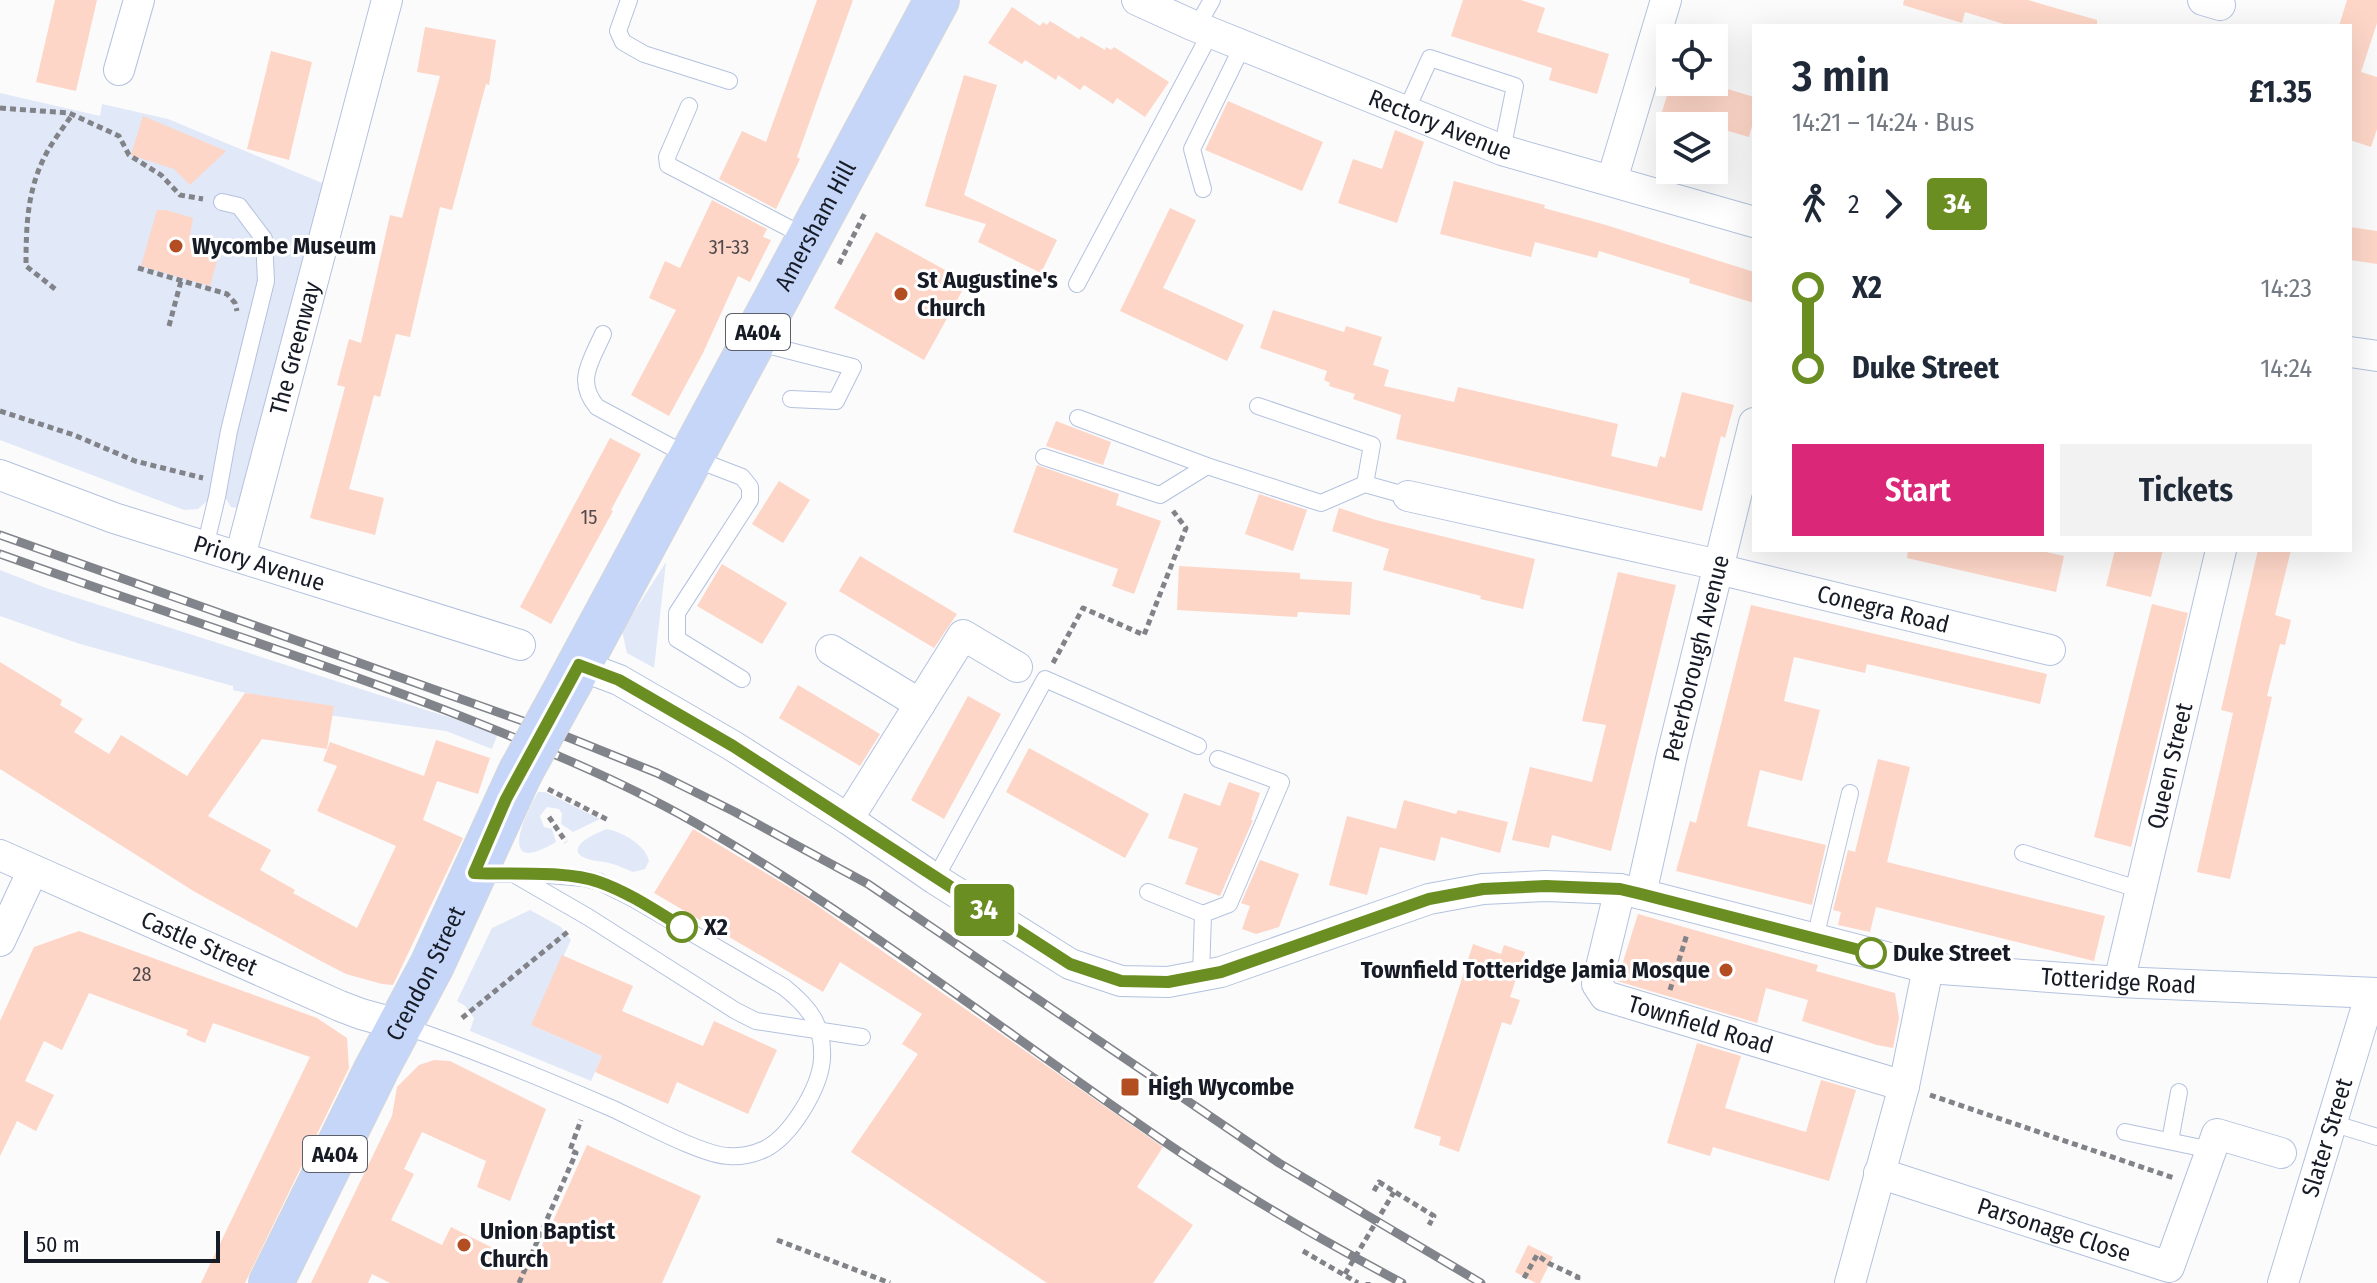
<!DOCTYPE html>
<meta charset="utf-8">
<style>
:root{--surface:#fff;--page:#f2f2f3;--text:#1f2937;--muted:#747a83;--accent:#db2777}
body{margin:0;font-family:"Fira Sans Condensed",sans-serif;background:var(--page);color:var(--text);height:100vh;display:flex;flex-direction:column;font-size:30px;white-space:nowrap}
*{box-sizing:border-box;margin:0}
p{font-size:26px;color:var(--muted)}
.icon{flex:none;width:44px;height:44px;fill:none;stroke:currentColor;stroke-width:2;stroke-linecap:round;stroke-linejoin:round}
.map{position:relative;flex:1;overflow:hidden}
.drawer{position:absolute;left:1752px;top:24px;width:600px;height:528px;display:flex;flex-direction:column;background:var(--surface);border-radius:0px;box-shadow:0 8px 32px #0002}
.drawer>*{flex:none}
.badge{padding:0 16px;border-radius:6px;font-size:28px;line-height:52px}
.buttons{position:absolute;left:1656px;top:24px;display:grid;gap:16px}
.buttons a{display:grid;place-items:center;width:72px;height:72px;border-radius:0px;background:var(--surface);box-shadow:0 8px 32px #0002;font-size:40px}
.scale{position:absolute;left:24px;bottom:20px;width:196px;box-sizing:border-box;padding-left:8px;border:4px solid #161b26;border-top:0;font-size:22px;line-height:28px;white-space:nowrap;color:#161b26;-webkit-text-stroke:6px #fff;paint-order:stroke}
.map>.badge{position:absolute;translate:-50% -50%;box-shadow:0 0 0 4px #fff}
.legs{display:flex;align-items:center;gap:12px;height:88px;padding:0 40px;font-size:26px}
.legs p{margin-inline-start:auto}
.head{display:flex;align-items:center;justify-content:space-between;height:136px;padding:0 40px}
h1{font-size:44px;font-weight:600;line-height:60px}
.action{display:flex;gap:16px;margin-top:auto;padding:16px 40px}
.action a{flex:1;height:92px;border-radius:0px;background:var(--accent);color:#fff;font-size:32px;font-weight:600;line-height:92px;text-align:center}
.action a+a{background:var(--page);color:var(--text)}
ul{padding:0 40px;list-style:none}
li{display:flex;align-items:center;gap:28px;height:80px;font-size:30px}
li i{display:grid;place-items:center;width:12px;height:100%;margin:0 10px;background:currentColor}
li i::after{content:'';width:20px;height:20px;margin:-10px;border:6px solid;border-radius:50%;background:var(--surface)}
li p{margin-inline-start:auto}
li:first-child i{background:linear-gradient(#0000 50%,currentColor 0)}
li:last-child i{background:linear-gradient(currentColor 50%,#0000 0)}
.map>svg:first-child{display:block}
.green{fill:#e1e8f7}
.building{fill:#fdd6c7}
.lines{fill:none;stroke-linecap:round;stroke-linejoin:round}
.lane-casing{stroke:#b4c2df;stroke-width:18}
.street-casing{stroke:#b4c2df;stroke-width:32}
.primary-casing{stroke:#d5d6d8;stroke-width:46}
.path{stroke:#818389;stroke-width:5;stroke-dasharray:6 4;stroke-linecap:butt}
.lane{stroke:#fff;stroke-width:16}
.street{stroke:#fff;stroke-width:30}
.primary{stroke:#c5d6f9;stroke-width:44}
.rail-casing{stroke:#81848a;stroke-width:9}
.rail{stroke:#fff;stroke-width:6;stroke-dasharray:18;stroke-linecap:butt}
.primary-bridge-casing{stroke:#d5d6d8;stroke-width:46;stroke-linecap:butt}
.path-bridge{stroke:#818389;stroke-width:5;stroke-dasharray:6 4;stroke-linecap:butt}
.primary-bridge{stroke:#c5d6f9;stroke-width:44}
.line-1-casing{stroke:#fff;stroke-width:18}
.line-1{stroke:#6b8e23;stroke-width:12}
.poi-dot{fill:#b34d22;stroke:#fff;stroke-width:3}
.stop-1-dot{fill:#fff;stroke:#6b8e23;stroke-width:4}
.labels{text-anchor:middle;stroke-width:6;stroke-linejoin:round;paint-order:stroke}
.number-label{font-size:20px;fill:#504a4e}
.shield{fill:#fff;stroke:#5c5f67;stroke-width:2}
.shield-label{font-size:22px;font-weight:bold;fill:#161b26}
.street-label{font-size:24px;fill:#161b26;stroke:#fff}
.poi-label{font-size:24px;font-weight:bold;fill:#161b26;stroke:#fff;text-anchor:start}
.stop-label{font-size:24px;font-weight:bold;fill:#161b26;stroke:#fff;text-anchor:start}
</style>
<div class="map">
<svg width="2377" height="1283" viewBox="0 0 2377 1283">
<rect width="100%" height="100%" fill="#fbfbfb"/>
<g class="green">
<polygon points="0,93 100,116 102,104 168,119 327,185 245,504 236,508 231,507 225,497 210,498 198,509 184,510 0,440"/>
<polygon points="666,562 654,668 627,653 622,631"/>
<polygon points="0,570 46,588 498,733 492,749 446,731 320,714 320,710 233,690 233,686 80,644 0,616"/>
<path d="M538,792H545L600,819L573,832L561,824L562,814L559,809L547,807L540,816L544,827L552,829L556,842C497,877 523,818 538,792Z"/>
<path d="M607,829C622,832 646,845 649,861L645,869L633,872C625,869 618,865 609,863C602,861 589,861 583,857C565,846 599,832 607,829Z"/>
<polygon points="530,910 561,927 571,940 531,1025 602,1056 591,1081 470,1031 474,1018 465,1006 457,1001 492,928"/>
</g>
<g class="building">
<polygon points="55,0 97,0 76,91 36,82"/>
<polygon points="817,0 853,0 797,157 800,159 776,209 719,179 742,131 766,142"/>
<polygon points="1463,0 1521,0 1545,8 1537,32 1609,54 1597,94 1549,80 1552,68 1451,36"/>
<polygon points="1904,0 2028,0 2097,20 2097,26 2010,26 1965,12 1962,23 1903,5"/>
<polygon points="2347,0 2377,0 2377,23 2361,72 2377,77 2377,129 2371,147 2350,140 2350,26 2339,26"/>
<polygon points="1012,7 1040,26 1043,22 1047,25 1050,21 1079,39 1081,36 1105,50 1106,47 1111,50 1114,47 1169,82 1145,117 1117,98 1113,104 1084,85 1080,90 1058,75 1056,80 1025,60 1022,64 988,43"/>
<polygon points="425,27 496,40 489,85 486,84 452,210 440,207 410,337 396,334 380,397 374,395 349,489 384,498 375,535 310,518 345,387 337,385 349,339 361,343 390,215 402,218 440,76 417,72"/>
<polygon points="271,51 312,62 289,160 247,149"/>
<polygon points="964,75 997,85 964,195 1057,240 1041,273 978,242 986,224 925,206"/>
<polygon points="1671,82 1704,82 1754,97 1754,119 1749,137 1662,112"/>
<polygon points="1228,101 1323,142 1302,191 1205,150"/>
<polygon points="143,116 226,151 190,185 174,169 131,155"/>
<polygon points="1395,130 1424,142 1397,223 1338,203 1353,159 1382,169"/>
<polygon points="1454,181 1545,205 1544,208 1606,225 1754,272 1754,303 1689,283 1690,279 1599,251 1597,258 1535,242 1531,257 1440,234"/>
<polygon points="712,200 767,229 763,237 771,240 750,282 738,276 703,353 669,416 631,395 676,310 649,298 665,261 680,268"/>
<polygon points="1170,208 1196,220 1163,288 1244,325 1227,361 1120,311"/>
<polygon points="157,210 166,210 193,218 189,242 220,250 210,286 141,266"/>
<polygon points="2350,227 2377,231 2377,264 2350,260"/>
<polygon points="876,232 967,282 924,360 834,308"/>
<polygon points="1273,310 1344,332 1346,326 1382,337 1373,365 1389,370 1384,386 1454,402 1458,387 1618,424 1611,456 1657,467 1660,456 1665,458 1682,392 1734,405 1725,438 1721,436 1702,511 1396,439 1401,415 1353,399 1355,394 1329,386 1330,383 1324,380 1327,371 1260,348"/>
<polygon points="1056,421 1111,442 1103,465 1046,446"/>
<polygon points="610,438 641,454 611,510 613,511 551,624 520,607"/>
<polygon points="1037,465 1119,494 1116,505 1161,521 1134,594 1112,586 1118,569 1013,532"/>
<polygon points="779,481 810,500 783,543 752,524"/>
<polygon points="1259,494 1307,510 1293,551 1245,534"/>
<polygon points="1339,508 1376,520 1535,559 1523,609 1480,599 1481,596 1383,570 1389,549 1332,531"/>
<polygon points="1908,550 2037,550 2064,556 2056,592 1907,558"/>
<polygon points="2115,550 2163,550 2151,597 2106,586"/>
<polygon points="2258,550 2291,550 2275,615 2291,620 2285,645 2280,644 2267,696 2272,697 2230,879 2197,872 2233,713 2221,710"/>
<polygon points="860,556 957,614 934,648 839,591"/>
<polygon points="722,564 787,603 762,644 697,606"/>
<polygon points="1179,566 1300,573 1300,579 1352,582 1350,615 1298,612 1297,617 1177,610"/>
<polygon points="1618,572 1676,585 1611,851 1552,835 1549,848 1512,840 1530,767 1592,782 1606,725 1582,721"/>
<polygon points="2152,604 2188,613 2131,847 2094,837"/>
<polygon points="1751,605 2047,674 2040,704 1867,664 1865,673 1794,657 1784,701 1820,710 1802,781 1760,770 1747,826 1826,845 1812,905 1676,871 1690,821 1696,823"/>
<polygon points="0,662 62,700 60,705 83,719 74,732 109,754 121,735 187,776 245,693 334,706 327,749 262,739 208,816 271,850 260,870 295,890 293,893 357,928 396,846 317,811 337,766 323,761 330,742 424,776 436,740 490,758 478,794 437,781 423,820 463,838 393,985 382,984 346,974 319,960 195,892 0,769"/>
<polygon points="798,685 880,734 860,766 779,718"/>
<polygon points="968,696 1001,714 944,819 911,800"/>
<polygon points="1029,748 1149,814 1125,858 1006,792"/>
<polygon points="1878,759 1910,767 1887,862 2105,916 2094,961 1876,907 1870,932 1838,925 1841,912 1833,910 1848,850 1855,852"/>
<polygon points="1229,782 1260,793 1251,820 1253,820 1220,896 1185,884 1198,848 1168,838 1184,793 1220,806"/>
<polygon points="1404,800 1456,814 1458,810 1508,822 1500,853 1441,837 1435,861 1380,847 1367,895 1329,885 1347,816 1396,829"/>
<polygon points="693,829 802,895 1163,1147 1137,1187 1193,1225 1153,1283 1047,1283 851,1152 918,1054 902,1044 922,1014 840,962 823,992 654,893"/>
<polygon points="1260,860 1299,874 1279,927 1256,934 1242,929 1250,906 1241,903"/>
<polygon points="1638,914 1818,965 1816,971 1895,993 1899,1018 1893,1048 1877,1045 1802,1021 1808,1000 1766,988 1757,1023 1617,981"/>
<polygon points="79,931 317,1018 347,1038 349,1068 245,1283 201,1283 310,1057 213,1023 205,1043 186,1035 188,1030 89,993 62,1050 44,1041 25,1081 54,1095 36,1131 17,1121 0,1156 0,1021 34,947"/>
<polygon points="1473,944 1501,954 1504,945 1525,952 1510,997 1520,1000 1511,1025 1502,1022 1459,1152 1439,1145 1441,1137 1414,1128"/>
<polygon points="562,955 633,986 622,1011 703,1046 714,1021 777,1050 748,1114 677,1082 668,1104 595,1072 602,1056 531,1025"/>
<polygon points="1697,1043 1741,1056 1725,1108 1806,1132 1821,1080 1856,1090 1829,1181 1713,1147 1710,1156 1667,1143"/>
<polygon points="434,1060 450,1061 546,1109 510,1201 477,1187 486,1161 422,1132 404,1169 414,1174 391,1220 442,1245 451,1227 532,1268 587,1145 701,1196 662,1283 390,1283 372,1274 368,1283 311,1283 392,1116 397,1087 419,1065"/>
<polygon points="1528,1245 1553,1257 1540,1283 1536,1283 1515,1272"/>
</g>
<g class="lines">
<g class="lane-casing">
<g id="lane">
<polyline points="629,0 618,31 623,42 644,54 729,81"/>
<polyline points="1197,26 1212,0"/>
<polyline points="689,106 667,157 668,165 808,238"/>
<polyline points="1406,111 1430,58 1515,86 1502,150"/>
<polyline points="1203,189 1192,149 1243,45"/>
<polyline points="1077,284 1211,32"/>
<path d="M603,334C591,361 575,381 597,407L690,457L742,477L750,487V500L677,613V639L742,679"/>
<polyline points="755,342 853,367 836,401 791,399"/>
<polyline points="1258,406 1372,445 1365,484"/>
<polyline points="1078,418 1207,466 1321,503 1365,484 1408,496"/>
<polyline points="1044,457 1160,495 1207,466"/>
<polyline points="205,547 217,497 229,431 266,281 264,239 239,206 222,202"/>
<polyline points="2023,853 2141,890"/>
<polyline points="517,876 588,917 736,1011 756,1021 862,1037"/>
<polyline points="935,879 1045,679 1198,746"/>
<polyline points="1148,892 1203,914 1201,975"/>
<polyline points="1203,914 1229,904 1281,782 1218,759"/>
<polyline points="1815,938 1850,793"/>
<path d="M401,1025C472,1049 542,1078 611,1108C638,1120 703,1156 729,1156C741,1157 754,1154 765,1149C791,1136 820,1088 822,1059C824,1025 809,1007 784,987L634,899L600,882L584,878L537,874H479"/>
<polyline points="2332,1123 2377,1137"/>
<polyline points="2125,1132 2211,1150"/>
<polyline points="2170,1141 2179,1092"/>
</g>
</g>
<g class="street-casing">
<g id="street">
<path id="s1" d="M1137,0L1192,25L1502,150L1754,222"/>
<polyline points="2203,0 2220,5"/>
<polyline points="119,70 139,0"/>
<polyline points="1612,180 1666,0"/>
<polyline points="2350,352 2377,356"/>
<path id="s2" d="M0,475L114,518L520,645"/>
<polyline points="1408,496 1719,565"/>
<path id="s3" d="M240,557L387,0"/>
<path id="s4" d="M1718,569L2050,650"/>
<polyline points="831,650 920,704"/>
<path id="s5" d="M579,665L619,680L733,746L848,819L935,879L1070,964L1121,981L1168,982L1221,972L1429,899L1483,889L1546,886L1620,889L1641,894L1928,968L2119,982L2377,993"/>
<polyline points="848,819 963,635 1017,667"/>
<path id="s6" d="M0,855L340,1006L361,1014L401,1025"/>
<path id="s7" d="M1620,889L1597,984L1605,996L1904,1086"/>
<path id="s8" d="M1641,894L1672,755L1754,423"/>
<polyline points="0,941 33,870"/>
<path id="s9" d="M2119,982L2221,550"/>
<path id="s10" d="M1879,1173L2169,1267L2217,1134L2281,1153"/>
<polyline points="1850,1283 1904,1086 1928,968"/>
<path id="s11" d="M2283,1283L2371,993"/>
</g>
</g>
<g class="primary-casing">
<g id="primary">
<path id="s12" d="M570,682L937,0"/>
<path id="s13" d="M271,1283L376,1070L432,965L520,773"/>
</g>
</g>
<g class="path">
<polyline points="0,108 69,113 119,136 129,155 161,175 180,195 203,199"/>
<polyline points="839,264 866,211"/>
<polyline points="138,268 227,294 235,303 237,311"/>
<path d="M55,289L26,266C26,227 27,191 45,156C52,142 63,128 72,115"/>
<polyline points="169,326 181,281"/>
<polyline points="0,411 74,435 135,461 203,478"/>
<polyline points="1053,663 1083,608 1144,635 1186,528 1173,511"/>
<polyline points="548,789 608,820"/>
<polyline points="549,817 566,842"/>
<polyline points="1670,990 1687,934"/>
<polyline points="462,1018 570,930"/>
<polyline points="1930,1095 2174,1178"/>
<polyline points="1374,1191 1379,1182 1434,1216 1429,1225"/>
<polyline points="777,1240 890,1283"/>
<polyline points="1303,1251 1358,1283"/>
<polyline points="1524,1278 1537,1255 1550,1264 1578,1277 1577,1283"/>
<polyline points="519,1283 576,1153 570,1150 581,1120"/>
<polyline points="1368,1283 1368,1282"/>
</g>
<use href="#lane" class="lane"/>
<use href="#street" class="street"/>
<use href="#primary" class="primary"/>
<g class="rail-casing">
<g id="rail">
<polyline points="0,535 565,736 657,773 735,812 868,884 1279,1163 1481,1283"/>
<path d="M0,554C148,607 298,654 445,710C529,743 614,777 692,821C857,915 1005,1033 1162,1140C1239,1193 1320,1239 1402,1283"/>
</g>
</g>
<use href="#rail" class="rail"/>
<g class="primary-bridge-casing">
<polyline id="primary-bridge" points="520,773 570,682"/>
</g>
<polyline class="path-bridge" points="1345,1274 1394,1192"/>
<use href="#primary-bridge" class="primary-bridge"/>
</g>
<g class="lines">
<g class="line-1-casing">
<path id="line-1" d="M682,927C656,911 628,892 599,882C565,870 510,875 474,873L506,799L579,665L619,680L733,746L1070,964L1121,981L1168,982L1221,972L1429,899L1483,889L1546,886L1620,889L1641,894L1871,953"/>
</g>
<use href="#line-1" class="line-1"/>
</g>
<g class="poi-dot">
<circle cx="176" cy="246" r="8"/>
<circle cx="901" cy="294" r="8"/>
<circle cx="1726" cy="970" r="8"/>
<rect x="1120" y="1077" width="20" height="20" rx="4"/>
<circle cx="464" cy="1245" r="8"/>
</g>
<g class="stop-1-dot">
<circle cx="682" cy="927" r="14"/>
<circle cx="1871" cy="953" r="14"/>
</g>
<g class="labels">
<g class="number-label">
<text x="729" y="254">31-33</text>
<text x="589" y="524">15</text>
<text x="142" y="981">28</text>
</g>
<g class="shield">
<rect x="726" y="314" width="64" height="36" rx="6"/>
<rect x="303" y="1136" width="64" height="36" rx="6"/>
</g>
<g class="shield-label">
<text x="758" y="340">A404</text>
<text x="335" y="1162">A404</text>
</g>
<g class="street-label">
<text dy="8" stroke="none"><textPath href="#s1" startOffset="328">Rectory Avenue</textPath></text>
<text dy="8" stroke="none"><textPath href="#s12" startOffset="518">Amersham Hill</textPath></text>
<text dy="8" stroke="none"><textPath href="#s3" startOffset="216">The Greenway</textPath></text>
<text dy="8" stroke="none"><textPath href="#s2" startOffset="274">Priory Avenue</textPath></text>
<text dy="8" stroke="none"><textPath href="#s4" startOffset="170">Conegra Road</textPath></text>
<text dy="8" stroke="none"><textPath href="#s8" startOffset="242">Peterborough Avenue</textPath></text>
<text dy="8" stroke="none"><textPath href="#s9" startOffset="222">Queen Street</textPath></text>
<text dy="8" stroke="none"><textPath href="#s6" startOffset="218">Castle Street</textPath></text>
<text dy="8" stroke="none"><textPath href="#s13" startOffset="346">Crendon Street</textPath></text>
<text dy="8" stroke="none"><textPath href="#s5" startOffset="1652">Totteridge Road</textPath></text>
<text dy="8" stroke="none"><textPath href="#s7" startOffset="212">Townfield Road</textPath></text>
<text dy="8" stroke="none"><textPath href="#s11" startOffset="152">Slater Street</textPath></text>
<text dy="8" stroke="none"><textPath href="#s10" startOffset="184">Parsonage Close</textPath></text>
</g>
<g class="poi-label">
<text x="192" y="254">Wycombe Museum</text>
<text x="917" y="288">St Augustine's<tspan x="917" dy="28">Church</tspan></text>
<text x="1710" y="978" text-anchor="end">Townfield Totteridge Jamia Mosque</text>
<text x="1148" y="1095">High Wycombe</text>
<text x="480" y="1239">Union Baptist<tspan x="480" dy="28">Church</tspan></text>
</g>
<g class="stop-label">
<text x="704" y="935">X2</text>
<text x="1893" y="961">Duke Street</text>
</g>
</g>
</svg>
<div class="buttons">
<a><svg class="icon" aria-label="locate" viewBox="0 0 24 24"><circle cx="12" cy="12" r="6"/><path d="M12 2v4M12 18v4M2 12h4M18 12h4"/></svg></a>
<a><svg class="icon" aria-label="layers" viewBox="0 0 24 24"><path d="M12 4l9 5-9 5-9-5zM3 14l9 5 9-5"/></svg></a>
</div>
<div class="scale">50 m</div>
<b class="badge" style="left:984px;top:910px;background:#6b8e23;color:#fff">34</b>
<section class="drawer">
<div class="head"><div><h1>3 min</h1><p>14:21 – 14:24 · Bus</p></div><b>£1.35</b></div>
<div class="legs"><svg class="icon" aria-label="walk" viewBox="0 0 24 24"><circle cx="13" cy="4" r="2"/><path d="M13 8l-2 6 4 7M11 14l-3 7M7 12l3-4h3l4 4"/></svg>2<svg class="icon" aria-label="forward" viewBox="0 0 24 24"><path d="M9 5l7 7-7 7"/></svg><b class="badge" style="background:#6b8e23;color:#fff">34</b></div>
<ul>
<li><i style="color:#6b8e23"></i><b>X2</b><p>14:23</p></li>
<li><i style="color:#6b8e23"></i><b>Duke Street</b><p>14:24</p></li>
</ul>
<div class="action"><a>Start</a><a>Tickets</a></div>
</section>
</div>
